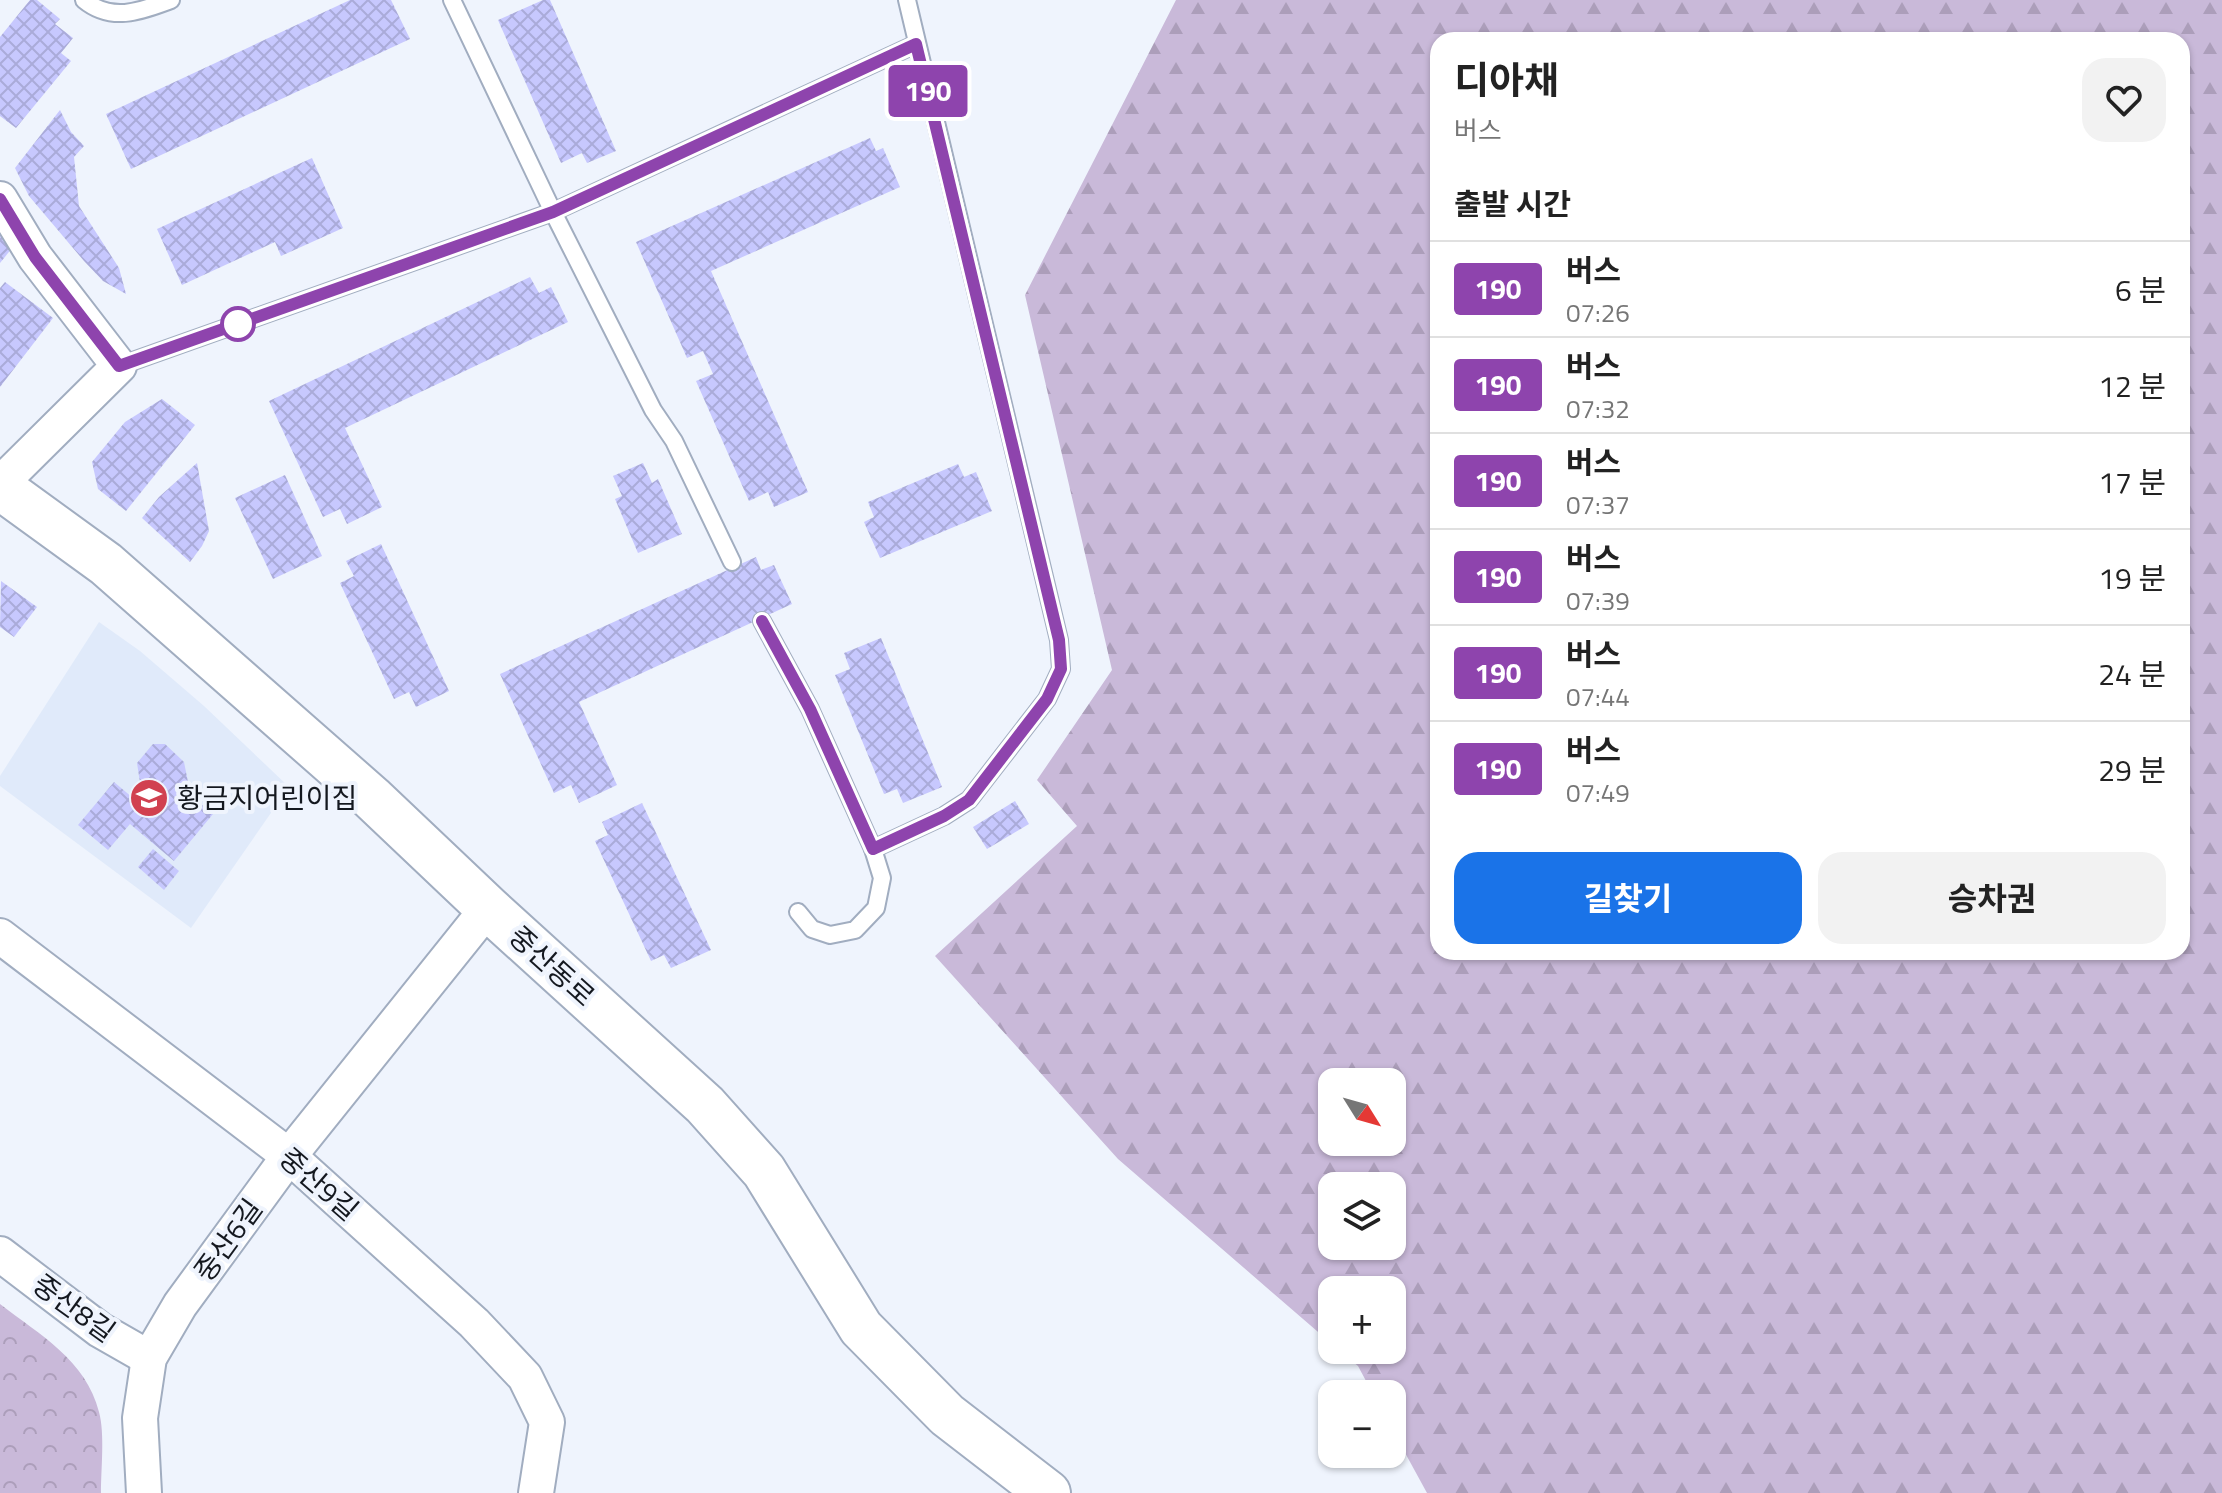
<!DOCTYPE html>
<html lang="ko">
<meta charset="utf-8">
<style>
:root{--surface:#fff;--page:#f2f2f2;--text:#222;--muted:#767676;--line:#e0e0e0;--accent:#1a73e8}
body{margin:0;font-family:"Titillium Web","Noto Sans KR",sans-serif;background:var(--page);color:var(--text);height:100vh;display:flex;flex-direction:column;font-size:30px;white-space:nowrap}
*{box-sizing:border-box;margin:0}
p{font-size:26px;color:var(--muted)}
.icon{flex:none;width:44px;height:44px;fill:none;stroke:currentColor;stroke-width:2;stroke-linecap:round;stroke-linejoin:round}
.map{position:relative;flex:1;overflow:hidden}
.details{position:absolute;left:1430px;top:32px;width:760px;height:928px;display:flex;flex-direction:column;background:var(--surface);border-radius:24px;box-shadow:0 2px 6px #0004}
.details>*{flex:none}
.badge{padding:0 16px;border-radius:6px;font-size:28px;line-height:52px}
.needle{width:52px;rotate:127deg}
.fabs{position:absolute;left:1318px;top:1068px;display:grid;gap:16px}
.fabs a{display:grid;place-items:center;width:88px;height:88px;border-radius:16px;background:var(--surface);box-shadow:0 2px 6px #0004;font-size:40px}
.map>.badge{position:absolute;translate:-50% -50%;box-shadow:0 0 0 4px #fff}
h2{padding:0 24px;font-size:30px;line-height:72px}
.round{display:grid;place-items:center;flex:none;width:84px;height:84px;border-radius:24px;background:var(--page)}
.summary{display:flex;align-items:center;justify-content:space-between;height:136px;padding:0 24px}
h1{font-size:38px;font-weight:700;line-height:60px}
.button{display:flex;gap:16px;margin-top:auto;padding:16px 24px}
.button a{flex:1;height:92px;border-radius:24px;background:var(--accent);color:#fff;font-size:32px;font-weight:700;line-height:92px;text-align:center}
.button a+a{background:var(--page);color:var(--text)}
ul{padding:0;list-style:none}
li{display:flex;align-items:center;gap:24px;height:96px;padding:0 24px;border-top:2px solid var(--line)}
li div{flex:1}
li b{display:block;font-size:30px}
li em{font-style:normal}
li .badge{min-width:88px;font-weight:700;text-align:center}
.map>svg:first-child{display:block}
.built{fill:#e0eafa}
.forest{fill:url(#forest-firs);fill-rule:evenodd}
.park{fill:url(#park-crowns)}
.building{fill:url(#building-cross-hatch)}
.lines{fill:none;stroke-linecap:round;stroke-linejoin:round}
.lane-casing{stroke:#a1adc0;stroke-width:20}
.street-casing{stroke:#a1adc0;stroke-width:38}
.secondary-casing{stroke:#a1adc0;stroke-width:48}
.lane{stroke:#fff;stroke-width:16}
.street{stroke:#fff;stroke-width:34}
.secondary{stroke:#fff;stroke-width:44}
.line-casing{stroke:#fff;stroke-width:18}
.line{stroke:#8e44ad;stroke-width:12}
.stop-dot{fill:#fff;stroke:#8e44ad;stroke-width:4}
.labels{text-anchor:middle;stroke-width:8;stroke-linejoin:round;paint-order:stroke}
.poi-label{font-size:28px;fill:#14181f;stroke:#eff4fd;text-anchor:start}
.street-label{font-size:28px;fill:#14181f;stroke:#eff4fd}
</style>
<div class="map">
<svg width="2222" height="1493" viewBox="0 0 2222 1493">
<defs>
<pattern id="forest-firs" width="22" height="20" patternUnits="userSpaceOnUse" patternTransform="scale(2)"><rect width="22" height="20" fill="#c9b9d9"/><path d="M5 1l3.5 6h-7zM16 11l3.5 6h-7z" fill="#ac9eba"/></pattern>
<pattern id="park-crowns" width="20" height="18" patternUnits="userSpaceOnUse" patternTransform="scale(2)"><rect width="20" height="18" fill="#c9b9d9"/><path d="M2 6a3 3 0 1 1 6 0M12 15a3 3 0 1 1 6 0" fill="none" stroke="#ac9eba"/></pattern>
<pattern id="building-cross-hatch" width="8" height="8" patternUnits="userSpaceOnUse" patternTransform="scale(2)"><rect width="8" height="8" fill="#c7c8fe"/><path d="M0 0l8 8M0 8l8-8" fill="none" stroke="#aaabd9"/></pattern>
</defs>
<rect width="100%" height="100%" fill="#eff4fd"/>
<polygon class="built" points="99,622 140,651 204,706 289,787 191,928 0,786 0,776"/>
<path class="forest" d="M1176,0H2222V1493H1427L1392,1429V1394H1373L1358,1366L1339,1350H1392V1290H1332V1344L1118,1159L935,956L1077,826L1037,780L1112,670L1025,295ZM1438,40H2182V952H1438ZM1332,1082H1392V1142H1332ZM1332,1186H1392V1246H1332Z"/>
<path class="park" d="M0,1304C40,1335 86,1360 99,1412C105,1434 101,1469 101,1493H0Z"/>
<g class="building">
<polygon points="30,0 37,0 60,19 55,24 73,38 61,53 71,61 16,128 0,116 0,37"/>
<polygon points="350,0 391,0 410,39 131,169 106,114"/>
<polygon points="543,0 550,0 616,151 587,163 582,153 561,163 498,20"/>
<polygon points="60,110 71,132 84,146 74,157 79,206 119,268 126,294 103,281 84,261 29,196 15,168"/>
<polygon points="870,138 876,151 883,148 900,187 711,271 808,492 774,507 768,492 749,501 696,381 713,374 703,351 687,358 636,242"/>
<polygon points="312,158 343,228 281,256 275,242 182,285 157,229"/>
<polygon points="0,229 17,242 0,263"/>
<polygon points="530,277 539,293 551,287 568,322 345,428 382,507 347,524 340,509 323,517 269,401"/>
<polygon points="5,282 53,318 0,387 0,288"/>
<polygon points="162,399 195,425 126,511 98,489 92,462 125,422"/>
<polygon points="197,463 209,531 202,546 190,562 142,518 159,497"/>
<polygon points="643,463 652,483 658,479 682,534 638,553 615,499 622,496 613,476"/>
<polygon points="958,464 964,477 976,472 992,511 880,558 864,522 874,517 868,502"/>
<polygon points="285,475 322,556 273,579 235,498"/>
<polygon points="381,544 449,691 416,707 409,692 394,699 340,583 354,576 346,561"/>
<polygon points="756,557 761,570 774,565 792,604 579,702 617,785 579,803 571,785 554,793 500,674"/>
<polygon points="1,581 37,607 14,637 0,627"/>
<polygon points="881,638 942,787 903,803 897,789 884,794 835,675 850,669 844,653"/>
<polygon points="153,744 165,744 184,762 188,782 183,789 213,814 174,861 130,824 108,850 78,825 114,782 133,798 141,789 137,763"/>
<polygon points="1015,801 1029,824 987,849 973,827"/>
<polygon points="642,803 711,950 671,968 664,955 651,961 595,841 608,835 602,822"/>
<polygon points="153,849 179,871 164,890 138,867"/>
</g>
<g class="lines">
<g class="lane-casing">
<g id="lane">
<path d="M84,0C112,23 141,11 171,0"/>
<polyline points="452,0 553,212 653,410 674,441 732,562"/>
<polyline points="119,366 553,212 916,44"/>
<polyline points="762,621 810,709 873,849 882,878 876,908 855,930 830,935 812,929 798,912"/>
<polyline points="873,849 944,816 969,800 1047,699 1061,669 1059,640 907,0"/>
</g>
</g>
<g class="street-casing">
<g id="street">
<polyline points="0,199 35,257 119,366 0,484"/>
<polyline points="0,936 289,1156 474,1323 525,1377 547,1422 536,1493"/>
<polyline points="0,1254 100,1330 149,1358"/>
<polyline points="144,1493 140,1418 149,1358 180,1305 289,1156 488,908"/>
</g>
</g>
<g class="secondary-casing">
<polyline id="secondary" points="0,487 106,564 372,798 488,908 705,1105 764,1171 861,1328 947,1415 1048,1493"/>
</g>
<use href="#lane" class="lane"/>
<use href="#street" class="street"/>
<use href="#secondary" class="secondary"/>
</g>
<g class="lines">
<g class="line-casing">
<polyline id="line" points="0,199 35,257 119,366 553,212 916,44 1059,640 1061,669 1047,699 969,800 944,816 873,849 810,709 762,621"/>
</g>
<use href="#line" class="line"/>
</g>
<defs>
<g id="school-disc" transform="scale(2)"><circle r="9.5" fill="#d14150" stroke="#eff4fd"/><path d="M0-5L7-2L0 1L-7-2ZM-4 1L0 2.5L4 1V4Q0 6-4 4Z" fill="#fff"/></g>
</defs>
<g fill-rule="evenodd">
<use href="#school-disc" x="149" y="798"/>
</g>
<circle class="stop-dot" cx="238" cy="324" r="16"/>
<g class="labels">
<g class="poi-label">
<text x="177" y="808">황금지어린이집</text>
</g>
<g class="street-label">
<text transform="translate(552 966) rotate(42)" y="10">중산동로</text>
<text transform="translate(319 1184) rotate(41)" y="10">중산9길</text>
<text transform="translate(228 1240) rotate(-54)" y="10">중산6길</text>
<text transform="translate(74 1308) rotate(36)" y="10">중산8길</text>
</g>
</g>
</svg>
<div class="fabs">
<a><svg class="needle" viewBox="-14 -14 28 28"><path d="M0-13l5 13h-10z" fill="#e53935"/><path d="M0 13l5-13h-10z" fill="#767676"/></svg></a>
<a><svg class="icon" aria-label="layers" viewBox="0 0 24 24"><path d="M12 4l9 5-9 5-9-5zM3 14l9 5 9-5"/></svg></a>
<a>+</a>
<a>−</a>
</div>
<b class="badge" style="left:928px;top:91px;background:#8e44ad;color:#fff">190</b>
<section class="details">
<div class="summary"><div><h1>디아채</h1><p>버스</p></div><a class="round"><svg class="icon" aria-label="heart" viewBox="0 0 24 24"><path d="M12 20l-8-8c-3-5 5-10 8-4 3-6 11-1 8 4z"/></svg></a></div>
<h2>출발 시간</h2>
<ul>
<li><span class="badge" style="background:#8e44ad;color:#fff">190</span><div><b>버스</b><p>07:26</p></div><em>6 분</em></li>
<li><span class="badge" style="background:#8e44ad;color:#fff">190</span><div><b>버스</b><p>07:32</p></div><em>12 분</em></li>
<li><span class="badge" style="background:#8e44ad;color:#fff">190</span><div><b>버스</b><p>07:37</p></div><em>17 분</em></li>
<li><span class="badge" style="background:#8e44ad;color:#fff">190</span><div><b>버스</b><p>07:39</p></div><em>19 분</em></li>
<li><span class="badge" style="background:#8e44ad;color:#fff">190</span><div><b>버스</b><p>07:44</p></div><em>24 분</em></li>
<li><span class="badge" style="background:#8e44ad;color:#fff">190</span><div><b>버스</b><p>07:49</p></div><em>29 분</em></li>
</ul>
<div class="button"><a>길찾기</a><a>승차권</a></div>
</section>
</div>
